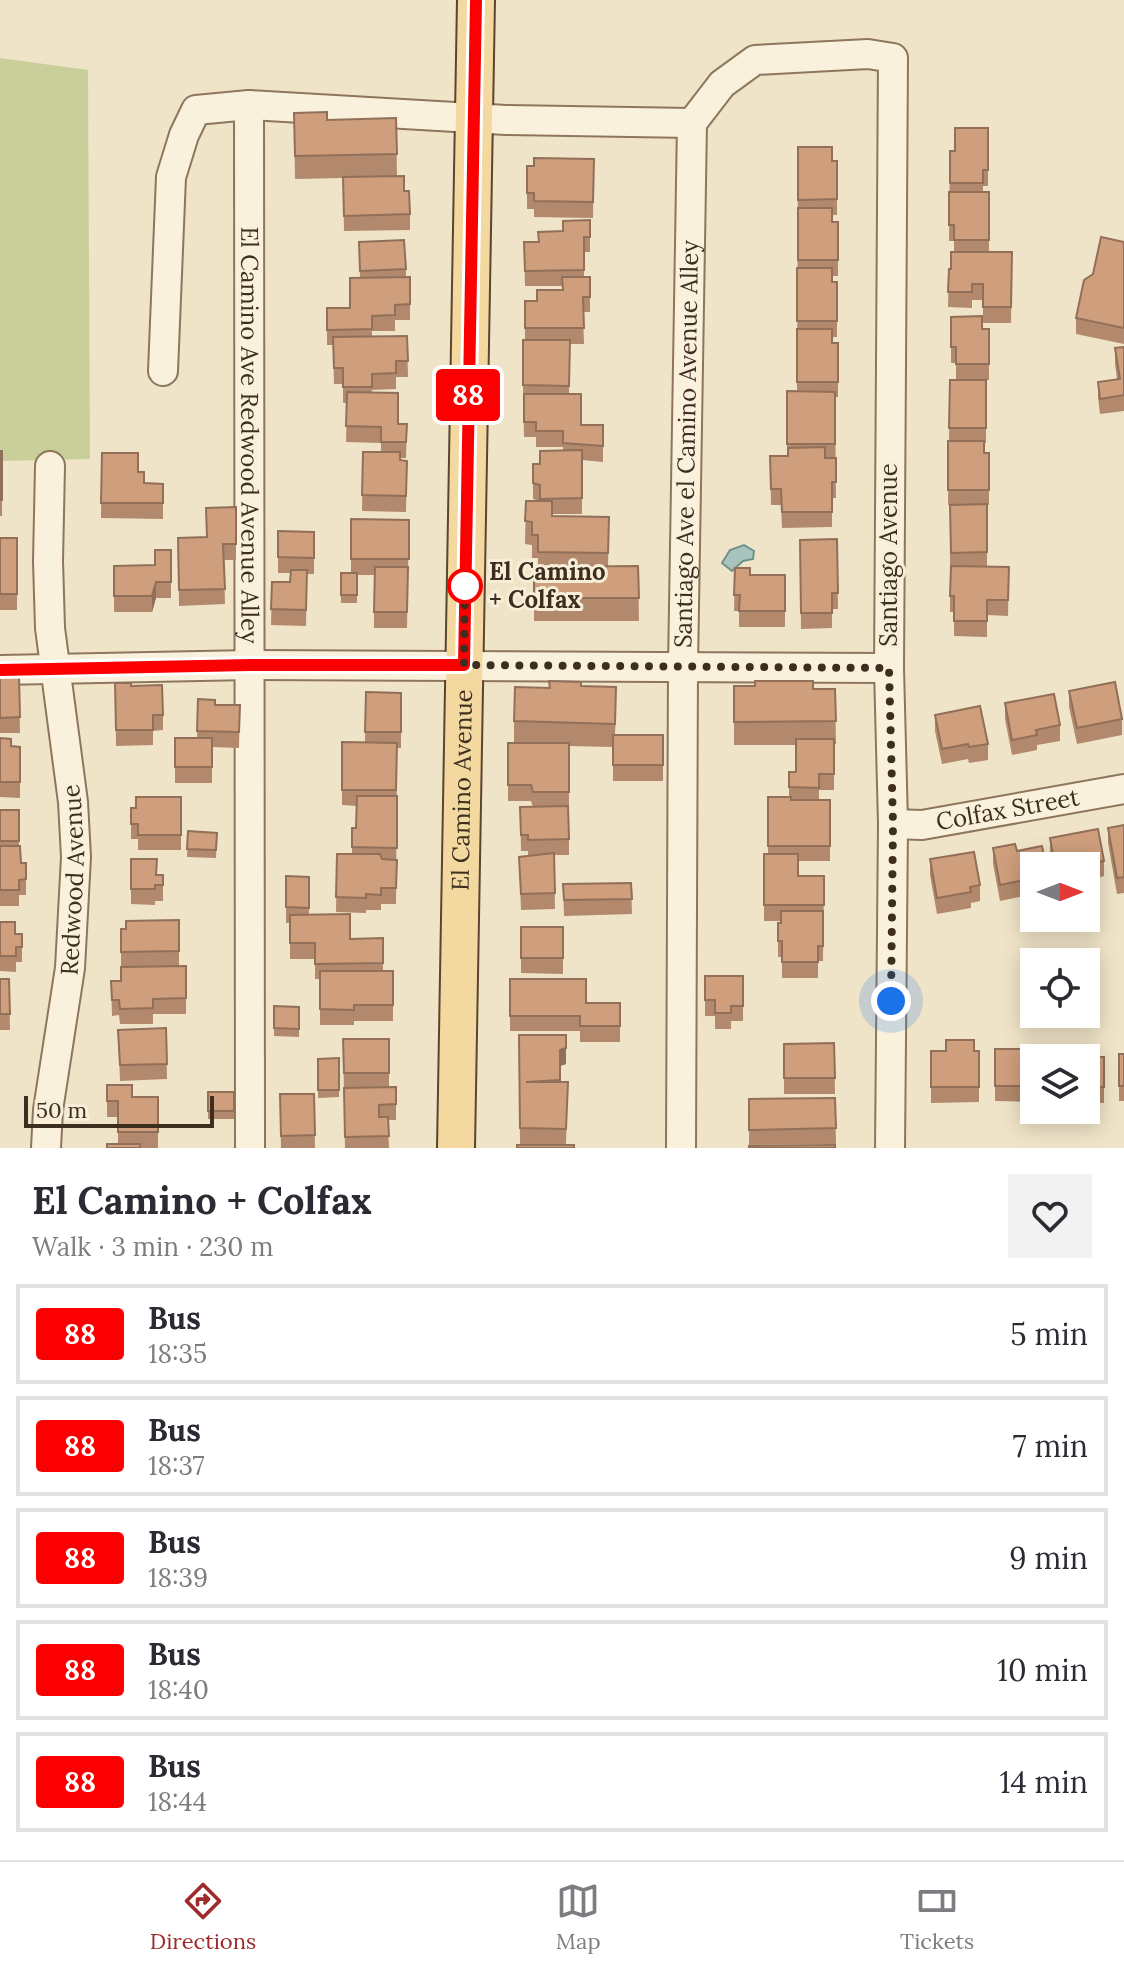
<!DOCTYPE html>
<meta charset="utf-8">
<style>
:root{--surface:#fff;--page:#f2f2f3;--text:#2b2b33;--muted:#7c7c81;--line:#e1e1e2;--accent:#9e2a2b}
body{margin:0;font-family:Lora,serif;background:var(--page);color:var(--text);height:100vh;display:flex;flex-direction:column;font-size:30px;white-space:nowrap}
*{box-sizing:border-box;margin:0}
p{font-size:26px;color:var(--muted)}
.icon{flex:none;width:44px;height:44px;fill:none;stroke:currentColor;stroke-width:2;stroke-linecap:round;stroke-linejoin:round}
.map{position:relative;height:1148px;overflow:hidden}
.panel{display:flex;flex-direction:column;background:var(--surface);flex:1}
.panel>*{flex:none}
.badge{padding:0 16px;border-radius:6px;font-size:28px;line-height:52px}
.needle{width:52px;rotate:90deg}
.tools{position:absolute;left:1020px;top:852px;display:grid;gap:16px}
.tools a{display:grid;place-items:center;width:80px;height:80px;border-radius:0px;background:var(--surface);box-shadow:0 4px 20px #0003;font-size:40px}
.scale{position:absolute;left:24px;bottom:20px;width:190px;box-sizing:border-box;padding-left:8px;border:4px solid #3d2e20;border-top:0;font-size:22px;line-height:28px;white-space:nowrap;color:#3d2e20;-webkit-text-stroke:6px #f7eed8;paint-order:stroke}
.you{position:absolute;width:40px;height:40px;margin:-20px;border:6px solid #fff;border-radius:50%;background:#1a73e8;box-shadow:0 0 0 12px #1a73e833}
.map>.badge{position:absolute;translate:-50% -50%;box-shadow:0 0 0 4px #fff}
.round{display:grid;place-items:center;flex:none;width:84px;height:84px;border-radius:0px;background:var(--page)}
.summary{display:flex;align-items:center;justify-content:space-between;height:136px;padding:0 32px}
h1{font-size:38px;font-weight:800;line-height:60px}
ul{padding:0;list-style:none}
li{display:flex;align-items:center;gap:24px;height:100px;margin:0 16px 12px;padding:0 16px;border:4px solid var(--line);border-radius:0px}
li div{flex:1}
li b{display:block;font-size:30px}
li em{font-style:normal}
li .badge{min-width:88px;font-weight:700;text-align:center}
.tab-bar{display:flex;justify-content:space-around;align-items:center;height:112px;border-top:2px solid var(--line);background:var(--surface);font-size:22px;color:var(--muted)}
.tab-bar a{display:grid;justify-items:center;gap:4px}
.tab-bar .selected{color:var(--accent)}
.map>svg:first-child{display:block}
.green{fill:#c9cf9b}
.water{fill:#a9c4bc;stroke:#6f938a;stroke-width:2}
.lines{fill:none;stroke-linecap:round;stroke-linejoin:round}
.minor-casing{stroke:#8d765c;stroke-width:32}
.major-casing{stroke:#5b4430;stroke-width:40}
.minor{stroke:#faf1dc;stroke-width:28}
.major{stroke:#f3d9a0;stroke-width:36}
.wall{fill:#b2896c}
.shaded-wall{fill:#916f58}
.building{fill:#cf9f7d;stroke:#916f58;stroke-width:2}
.line-casing{stroke:#fff;stroke-width:18}
.line{stroke:#fa0000;stroke-width:12}
.walk{stroke:#3d2e20;stroke-width:8;stroke-dasharray:0 14.4}
.stop-dot{fill:#fff;stroke:#fa0000;stroke-width:4}
.labels{text-anchor:middle;stroke-width:6;stroke-linejoin:round;paint-order:stroke}
.street-label{font-size:24px;fill:#3d2e20;stroke:#f7eed8}
.stop-label{font-size:24px;font-weight:bold;fill:#3d2e20;stroke:#f7eed8;text-anchor:start}
</style>
<div class="map">
<svg width="1124" height="1148" viewBox="0 0 1124 1148">
<rect width="100%" height="100%" fill="#f0e4c8"/>
<polygon class="green" points="0,58 88,70 90,459 0,461"/>
<polygon class="water" points="744,545 754,551 753,559 743,561 732,571 722,563 730,550"/>
<g class="lines">
<g class="minor-casing">
<g id="minor">
<path id="s1" d="M249,105L250,1148"/>
<polyline points="163,371 171,177 184,135 196,110 249,105 506,120 692,123 722,84 755,60 868,54 893,58 889,668 893,824 890,1148"/>
<polyline points="0,670 250,665 889,668"/>
<path id="s2" d="M893,824L922,825L1124,789"/>
<path id="s3" d="M46,1148L48,1110L70,968L76,857L73,802L50,628L48,561L50,466"/>
<path id="s4" d="M681,1148L683,667L692,123"/>
</g>
</g>
<g class="major-casing">
<g id="major">
<path id="s5" d="M456,1148L476,0"/>
</g>
</g>
<use href="#minor" class="minor"/>
<use href="#major" class="major"/>
</g>
<g class="wall">
<polygon points="294,113 327,120 396,118 397,176 404,191 410,214 410,230 344,231 343,178 295,179"/>
<polygon points="988,128 988,186 983,186 983,192 989,192 989,252 1012,252 1011,323 983,323 983,300 972,300 972,308 948,307 949,269 951,269 954,252 954,241 949,241 950,151 955,151"/>
<polygon points="798,147 832,161 837,161 837,215 832,215 832,222 838,237 838,276 832,276 832,282 837,282 837,337 832,337 832,343 838,343 838,397 835,397 836,498 832,498 832,527 782,528 781,505 771,505 770,456 787,456 787,391 797,392"/>
<polygon points="594,159 593,218 534,217 534,209 527,209 527,193 534,166"/>
<polygon points="590,220 590,252 584,252 584,277 590,277 590,312 583,312 584,344 570,344 569,394 581,425 603,425 603,462 582,460 582,514 552,514 552,516 609,517 608,567 638,566 639,621 534,621 534,567 538,567 538,558 532,558 532,545 525,544 526,501 540,501 533,499 533,464 540,464 563,451 563,447 536,447 536,437 524,437 523,385 525,340 525,301 537,301 562,290 562,286 525,286 524,242 538,242"/>
<polygon points="359,242 406,269 406,277 410,277 410,320 395,320 395,331 372,331 372,337 407,336 408,377 396,377 396,389 372,390 372,393 398,424 407,424 406,458 400,458 400,460 407,461 406,512 362,511 363,452 381,452 381,443 346,442 347,403 343,403 343,384 334,384 333,345 327,345 327,308 350,308 360,278"/>
<polygon points="1124,242 1124,344 1076,334 1076,318 1093,274"/>
<polygon points="951,317 982,329 989,329 989,380 956,380 956,363 951,363"/>
<polygon points="1124,347 1124,411 1100,414 1098,397 1098,382 1117,379 1115,364 1115,348"/>
<polygon points="950,380 986,380 986,443 984,443 984,453 989,453 989,505 987,505 987,566 1009,567 1008,616 987,615 987,637 954,636 954,612 950,612 950,505 948,505"/>
<rect x="0" y="451" width="2" height="65"/>
<polygon points="102,453 138,472 144,483 163,484 163,519 101,518"/>
<polygon points="236,507 236,560 224,560 225,604 179,606 178,538 207,537"/>
<polygon points="351,519 409,520 407,628 374,628 374,575 357,575 357,603 341,603 341,573 351,573"/>
<polygon points="278,531 314,532 314,574 307,574 306,626 271,625 272,582 290,582 291,573 278,573"/>
<rect x="0" y="538" width="17" height="72"/>
<polygon points="837,539 838,609 832,609 832,628 801,629 800,540"/>
<polygon points="171,550 171,598 156,598 152,612 114,612 114,566 155,565"/>
<polygon points="735,568 750,575 785,575 785,627 739,627 739,611 734,611"/>
<polygon points="19,677 20,733 0,733 0,678"/>
<polygon points="549,681 581,686 616,710 615,735 663,735 663,781 613,781 613,747 569,746 569,855 554,855 555,909 521,910 519,857 534,856 528,856 528,851 521,851 520,807 533,807 531,801 508,801 508,743 514,743 514,721 549,688"/>
<polygon points="115,683 131,686 163,715 163,730 153,731 153,745 116,746"/>
<polygon points="734,686 835,689 836,744 834,744 834,790 819,790 819,800 830,800 830,861 798,861 798,876 824,876 823,961 818,961 818,978 782,978 782,957 778,957 778,923 781,923 781,921 764,921 764,854 768,854 768,797 789,797 789,772 796,772 796,745 734,745"/>
<polygon points="1069,691 1122,719 1122,735 1077,744 1069,707"/>
<polygon points="366,692 401,693 401,748 397,748 396,904 381,904 381,910 366,910 366,913 336,912 337,854 352,854 352,828 356,828 357,806 342,805 342,742 365,742"/>
<polygon points="198,699 215,705 240,705 239,748 212,747 212,783 175,783 175,738 197,738"/>
<polygon points="1005,703 1060,725 1060,741 1037,745 1037,750 1012,755 1005,719"/>
<polygon points="935,715 988,744 988,760 969,763 968,759 942,764 935,731"/>
<polygon points="0,738 11,746 20,747 20,798 0,797"/>
<polygon points="181,797 181,850 138,850 138,839 131,839 131,808 136,808"/>
<polygon points="0,810 19,810 19,846 21,863 26,863 26,895 19,895 19,906 0,906"/>
<polygon points="1124,825 1124,893 1117,894 1108,843 1108,828"/>
<polygon points="188,831 217,833 216,858 187,857"/>
<polygon points="1050,838 1104,861 1104,876 1094,879 1094,886 1086,887 1086,866 1052,866 1050,854"/>
<polygon points="993,848 1017,851 1034,866 1034,916 1029,917 1024,896 1000,901 993,864"/>
<polygon points="131,859 157,875 163,875 163,901 155,901 155,905 131,904"/>
<polygon points="930,859 980,885 980,901 971,903 971,908 937,914 930,875"/>
<polygon points="286,876 309,877 309,915 350,939 383,938 383,971 393,971 393,1021 354,1021 354,1025 320,1025 320,979 315,979 315,959 290,959 290,923 286,923"/>
<polygon points="631,883 632,914 564,916 563,884"/>
<polygon points="179,920 179,967 186,966 186,1014 153,1014 153,1024 120,1024 119,1015 112,1016 111,981 121,981 121,929"/>
<polygon points="0,922 15,934 22,934 22,962 16,962 16,972 0,971"/>
<polygon points="521,927 563,927 563,974 521,973"/>
<polygon points="705,976 743,976 743,1021 731,1021 731,1029 715,1029 715,1016 705,1016"/>
<polygon points="0,979 9,979 10,1030 0,1030"/>
<polygon points="510,979 586,1003 620,1003 620,1042 580,1042 580,1031 510,1031"/>
<polygon points="274,1006 299,1007 299,1037 274,1036"/>
<polygon points="166,1028 167,1079 120,1081 118,1030"/>
<polygon points="519,1035 566,1064 560,1066 560,1082 568,1082 566,1145 520,1144"/>
<polygon points="343,1039 389,1039 389,1087 396,1087 396,1120 388,1120 389,1148 345,1148"/>
<polygon points="834,1043 835,1094 784,1094 784,1044"/>
<polygon points="995,1049 1034,1058 1034,1102 995,1101"/>
<polygon points="931,1051 979,1051 979,1102 931,1103"/>
<rect x="1119" y="1054" width="5" height="47"/>
<polygon points="1104,1057 1104,1103 1086,1103 1086,1058"/>
<polygon points="339,1058 339,1097 318,1098 318,1059"/>
<polygon points="107,1085 132,1097 158,1097 158,1148 107,1148 118,1144 118,1117 107,1117"/>
<rect x="208" y="1092" width="26" height="27"/>
<polygon points="280,1094 314,1094 315,1148 281,1148"/>
<polygon points="835,1098 836,1144 749,1145 749,1099"/>
</g>
<g class="shaded-wall">
<polygon points="156,582 156,598 152,612 152,596"/>
<polygon points="566,1048 566,1064 560,1066 560,1050"/>
</g>
<g class="building">
<polygon points="327,112 327,120 396,118 397,154 295,156 294,113"/>
<polygon points="955,128 988,128 988,170 983,170 983,183 950,183 950,151 955,151"/>
<polygon points="798,147 832,147 832,161 837,161 837,199 798,200"/>
<polygon points="534,158 594,159 593,202 534,201 534,193 527,193 527,166 534,166"/>
<polygon points="404,176 404,191 409,191 410,214 344,216 343,177"/>
<polygon points="949,192 989,192 989,240 954,240 954,225 949,225"/>
<polygon points="798,208 832,208 832,222 838,222 838,260 798,260"/>
<polygon points="590,220 590,237 584,237 584,270 525,271 524,242 539,242 538,232 563,231 563,221"/>
<polygon points="1101,237 1124,242 1124,328 1076,318 1084,280 1093,274"/>
<polygon points="404,240 406,269 360,271 359,242"/>
<polygon points="951,252 1012,252 1011,307 983,307 983,284 972,284 972,292 948,292 949,269 951,269"/>
<polygon points="797,268 832,268 832,282 837,282 837,321 797,321"/>
<polygon points="410,277 410,304 395,305 395,315 372,316 372,329 327,330 327,308 350,308 350,278"/>
<polygon points="562,277 590,277 590,297 583,297 584,328 525,328 525,301 537,301 537,290 563,290"/>
<polygon points="982,316 982,329 989,329 989,364 956,364 956,347 951,347 951,317"/>
<polygon points="797,329 832,329 832,343 838,343 838,382 797,382"/>
<polygon points="407,336 408,361 396,361 396,373 372,374 372,387 343,387 343,368 334,368 333,337"/>
<polygon points="523,340 570,340 569,386 523,385"/>
<polygon points="1124,347 1124,395 1100,399 1098,382 1120,379 1115,348"/>
<polygon points="950,380 986,380 986,428 949,428"/>
<polygon points="787,391 835,392 835,444 787,444"/>
<polygon points="347,392 398,393 398,424 407,424 406,442 381,442 381,427 346,426"/>
<polygon points="524,394 581,394 581,425 603,425 603,446 563,443 563,431 536,431 536,422 524,422"/>
<polygon points="948,441 984,441 984,453 989,453 989,490 948,490"/>
<polygon points="825,447 825,458 836,458 836,482 832,482 832,512 782,512 781,489 771,489 770,456 788,456 788,448"/>
<polygon points="582,450 582,498 540,499 540,485 533,483 533,464 540,464 540,451"/>
<rect x="0" y="451" width="2" height="49"/>
<polygon points="363,452 400,452 400,460 407,461 406,496 362,495"/>
<polygon points="102,453 138,453 138,472 144,472 144,483 163,484 163,503 101,503"/>
<polygon points="526,501 552,501 552,516 609,517 608,553 538,552 538,535 532,535 532,522 525,521"/>
<polygon points="987,504 987,552 951,553 950,505"/>
<polygon points="236,507 236,544 223,544 225,589 179,590 178,538 207,537 206,508"/>
<polygon points="351,519 409,520 409,559 351,559"/>
<polygon points="278,531 314,532 314,558 278,557"/>
<rect x="0" y="538" width="17" height="56"/>
<polygon points="837,539 838,593 832,593 832,613 801,613 800,540"/>
<polygon points="155,550 171,550 171,582 156,582 152,596 114,596 114,566 155,565"/>
<polygon points="638,566 639,598 534,598 534,567"/>
<polygon points="951,566 1009,567 1008,600 987,600 987,621 954,621 954,596 950,596"/>
<polygon points="375,567 408,567 407,612 374,612"/>
<polygon points="735,568 750,568 750,575 785,575 785,611 739,611 740,595 734,595"/>
<polygon points="291,570 307,570 306,610 271,609 272,582 290,582"/>
<rect x="341" y="573" width="16" height="22"/>
<polygon points="19,677 20,717 0,718 0,678"/>
<polygon points="549,681 581,682 581,686 616,687 615,724 514,721 515,687 550,688"/>
<polygon points="755,681 813,681 813,689 835,689 836,721 734,722 734,686 755,686"/>
<polygon points="1115,682 1122,719 1077,728 1069,691"/>
<polygon points="115,683 131,683 131,686 162,685 163,715 153,715 153,730 116,730"/>
<polygon points="366,692 401,693 401,732 365,732"/>
<polygon points="1054,694 1060,725 1036,730 1037,735 1012,740 1005,703"/>
<polygon points="198,699 215,700 215,705 240,705 239,732 197,731"/>
<polygon points="980,706 988,744 969,747 968,744 942,749 935,715"/>
<rect x="613" y="735" width="50" height="30"/>
<polygon points="0,738 11,739 11,746 20,747 20,782 0,782"/>
<rect x="175" y="738" width="37" height="29"/>
<polygon points="796,739 834,739 834,774 819,774 819,788 789,787 789,772 796,772"/>
<polygon points="342,742 397,743 396,790 342,790"/>
<polygon points="508,743 569,743 569,792 533,792 531,785 508,785"/>
<polygon points="357,796 397,796 397,848 352,847 352,828 356,828"/>
<polygon points="136,797 181,797 181,835 138,835 138,824 131,824 131,808 136,808"/>
<polygon points="768,797 791,797 791,800 830,800 830,846 768,846"/>
<polygon points="568,806 569,839 528,840 528,835 521,835 520,807"/>
<rect x="0" y="810" width="19" height="31"/>
<polygon points="1124,825 1124,877 1117,878 1108,828"/>
<polygon points="1098,829 1104,861 1092,863 1094,870 1086,872 1086,866 1055,866 1050,838"/>
<polygon points="188,831 217,833 216,850 187,849"/>
<polygon points="1015,844 1017,851 1042,846 1046,866 1034,866 1034,900 1029,901 1024,880 1000,885 993,848"/>
<polygon points="0,846 20,846 21,863 26,863 26,879 19,880 19,890 0,890"/>
<polygon points="974,852 980,885 970,887 971,892 937,898 930,859"/>
<polygon points="554,853 555,893 521,894 519,857"/>
<polygon points="337,854 380,854 382,859 397,860 396,888 381,888 381,895 366,894 366,898 336,897"/>
<polygon points="764,854 798,854 798,876 824,876 824,905 764,905"/>
<polygon points="131,859 157,859 156,875 163,875 163,885 155,885 155,889 131,889"/>
<polygon points="286,876 309,877 309,908 286,907"/>
<polygon points="631,883 632,899 564,900 563,884"/>
<polygon points="781,911 823,911 823,946 818,946 818,962 782,962 782,941 778,941 778,923 781,923"/>
<polygon points="350,914 350,939 383,938 383,963 315,964 315,943 290,943 290,915"/>
<polygon points="179,920 179,951 121,952 121,929 126,929 126,921"/>
<polygon points="0,922 15,922 15,934 22,934 22,947 16,947 16,956 0,956"/>
<rect x="521" y="927" width="42" height="31"/>
<polygon points="186,966 186,998 153,999 153,1008 120,1009 119,1000 112,1000 111,981 121,981 121,967"/>
<polygon points="320,971 393,971 393,1005 354,1005 354,1010 320,1009"/>
<polygon points="705,976 743,976 743,1006 731,1006 731,1013 715,1013 715,1000 705,1000"/>
<polygon points="0,979 9,979 10,1014 0,1014"/>
<polygon points="510,979 586,979 586,1003 620,1003 620,1026 580,1026 580,1016 510,1016"/>
<polygon points="274,1006 299,1007 299,1029 274,1028"/>
<polygon points="166,1028 167,1064 120,1065 118,1030"/>
<polygon points="519,1035 566,1035 566,1048 560,1050 560,1080 526,1082 568,1082 566,1129 520,1128"/>
<polygon points="343,1039 389,1039 389,1073 344,1073"/>
<polygon points="946,1040 974,1040 974,1051 979,1051 979,1087 931,1087 931,1051 946,1051"/>
<polygon points="834,1043 835,1078 784,1078 784,1044"/>
<polygon points="995,1049 1042,1049 1042,1058 1034,1058 1034,1086 995,1086"/>
<polygon points="1055,1049 1093,1049 1093,1057 1104,1057 1104,1087 1086,1087 1086,1058 1055,1058"/>
<rect x="1119" y="1054" width="5" height="32"/>
<polygon points="339,1058 339,1090 318,1090 318,1059"/>
<polygon points="107,1085 132,1085 132,1097 158,1097 158,1132 118,1132 118,1101 107,1101"/>
<polygon points="396,1087 396,1104 379,1105 379,1117 388,1117 389,1136 345,1137 344,1088"/>
<rect x="208" y="1092" width="26" height="19"/>
<polygon points="280,1094 314,1094 315,1135 281,1136"/>
<polygon points="835,1098 836,1128 749,1130 749,1099"/>
<rect x="107" y="1144" width="33" height="4"/>
<rect x="517" y="1145" width="57" height="3"/>
<polygon points="835,1145 835,1148 749,1148 749,1146"/>
</g>
<g class="lines">
<g class="line-casing">
<polyline id="line" points="0,670 250,665 464,665 476,0"/>
</g>
<use href="#line" class="line"/>
<polyline class="walk" points="465,586 465,574 464,665 889,668 893,824 891,1001"/>
</g>
<circle class="stop-dot" cx="465" cy="586" r="16"/>
<g class="labels">
<g class="street-label">
<text dy="8" stroke="none"><textPath href="#s1" startOffset="330">El Camino Ave Redwood Avenue Alley</textPath></text>
<text dy="8" stroke="none"><textPath href="#s4" startOffset="704">Santiago Ave el Camino Avenue Alley</textPath></text>
<text transform="translate(889 555) rotate(-90)" y="8">Santiago Avenue</text>
<text dy="8" stroke="none"><textPath href="#s5" startOffset="358">El Camino Avenue</textPath></text>
<text dy="8" stroke="none"><textPath href="#s2" startOffset="116">Colfax Street</textPath></text>
<text dy="8" stroke="none"><textPath href="#s3" startOffset="270">Redwood Avenue</textPath></text>
</g>
<g class="stop-label">
<text x="489" y="580">El Camino<tspan x="489" dy="28">+ Colfax</tspan></text>
</g>
</g>
</svg>
<div class="tools">
<a><svg class="needle" viewBox="-14 -14 28 28"><path d="M0-13l5 13h-10z" fill="#e53935"/><path d="M0 13l5-13h-10z" fill="#7c7c81"/></svg></a>
<a><svg class="icon" aria-label="locate" viewBox="0 0 24 24"><circle cx="12" cy="12" r="6"/><path d="M12 2v4M12 18v4M2 12h4M18 12h4"/></svg></a>
<a><svg class="icon" aria-label="layers" viewBox="0 0 24 24"><path d="M12 4l9 5-9 5-9-5zM3 14l9 5 9-5"/></svg></a>
</div>
<div class="scale">50 m</div>
<div class="you" style="left:891px;top:1001px"></div>
<b class="badge" style="left:468px;top:395px;background:#fa0000;color:#fff">88</b>
</div>
<section class="panel">
<div class="summary"><div><h1>El Camino + Colfax</h1><p>Walk · 3 min · 230 m</p></div><a class="round"><svg class="icon" aria-label="heart" viewBox="0 0 24 24"><path d="M12 20l-8-8c-3-5 5-10 8-4 3-6 11-1 8 4z"/></svg></a></div>
<ul>
<li><span class="badge" style="background:#fa0000;color:#fff">88</span><div><b>Bus</b><p>18:35</p></div><em>5 min</em></li>
<li><span class="badge" style="background:#fa0000;color:#fff">88</span><div><b>Bus</b><p>18:37</p></div><em>7 min</em></li>
<li><span class="badge" style="background:#fa0000;color:#fff">88</span><div><b>Bus</b><p>18:39</p></div><em>9 min</em></li>
<li><span class="badge" style="background:#fa0000;color:#fff">88</span><div><b>Bus</b><p>18:40</p></div><em>10 min</em></li>
<li><span class="badge" style="background:#fa0000;color:#fff">88</span><div><b>Bus</b><p>18:44</p></div><em>14 min</em></li>
</ul>
</section>
<nav class="tab-bar">
<a class="selected"><svg class="icon" aria-label="directions" viewBox="0 0 24 24"><path d="M12 3l9 9-9 9-9-9zM9 14v-3h6M13 9l2 2-2 2"/></svg>Directions</a>
<a><svg class="icon" aria-label="map" viewBox="0 0 24 24"><path d="M3 6l6-2 6 2 6-2v14l-6 2-6-2-6 2zM9 4v14M15 6v14"/></svg>Map</a>
<a><svg class="icon" aria-label="tickets" viewBox="0 0 24 24"><path d="M3 7h18v10H3zM15 7v10"/></svg>Tickets</a>
</nav>
